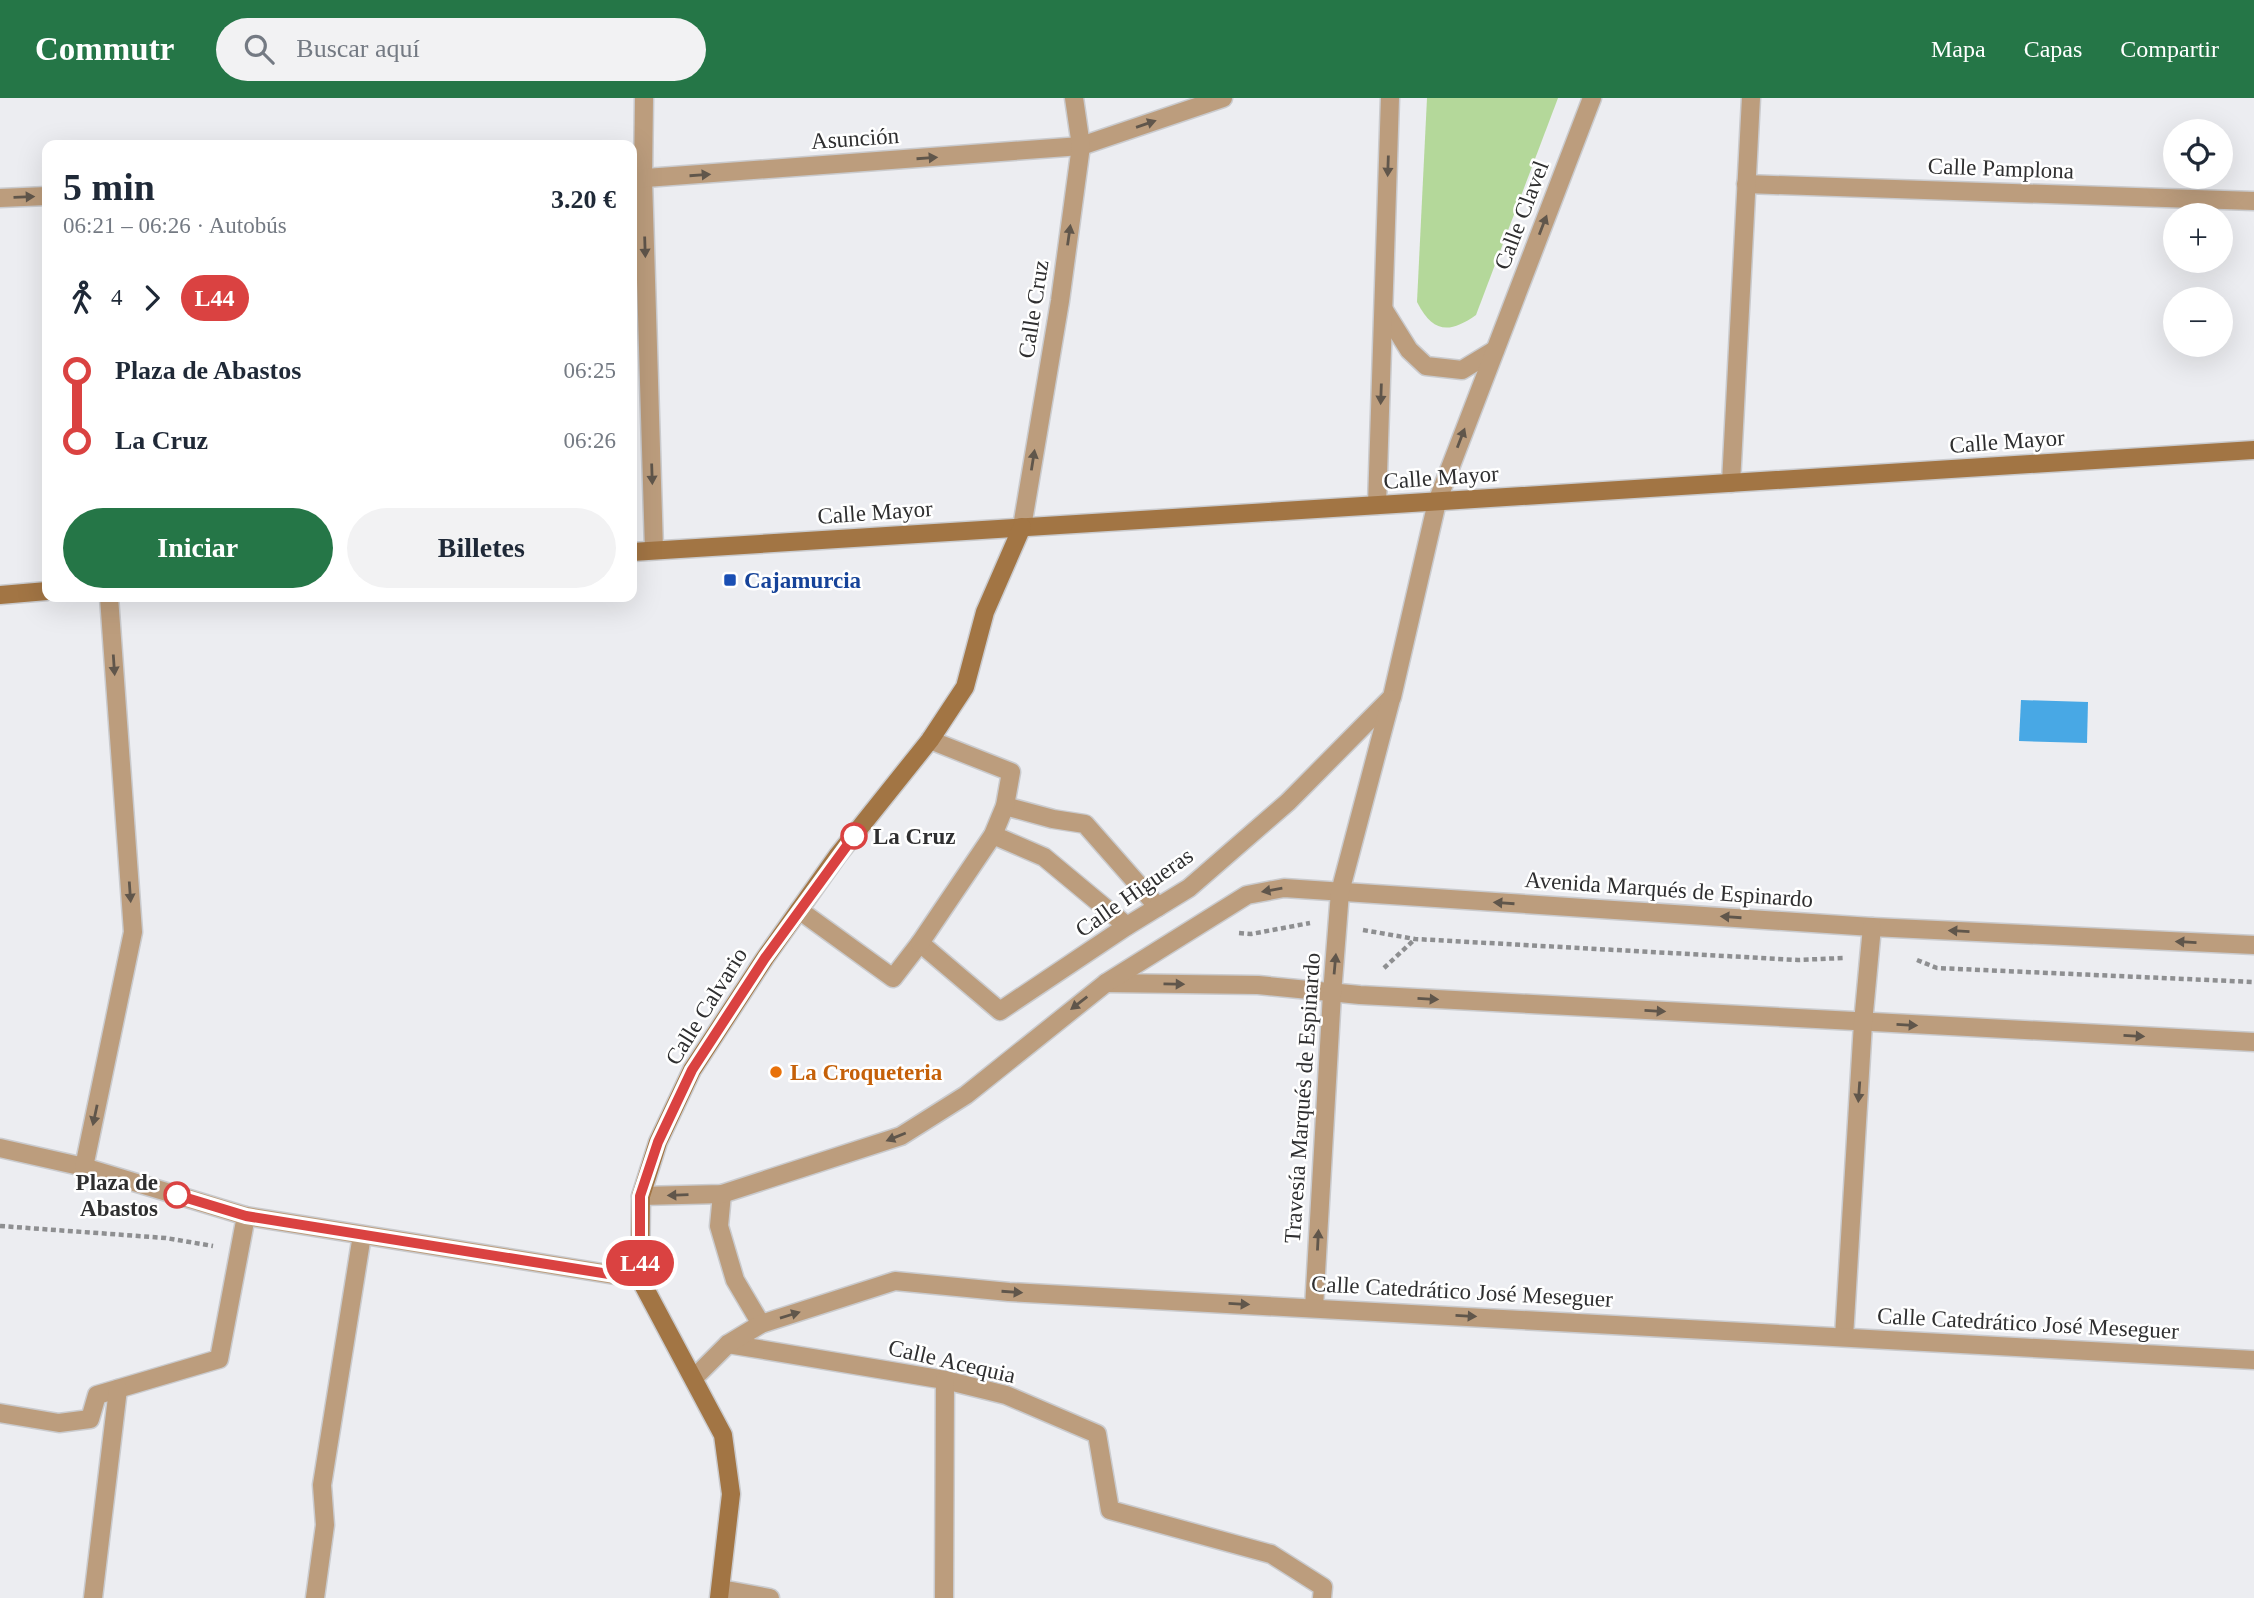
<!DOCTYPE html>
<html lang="es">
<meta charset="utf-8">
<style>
:root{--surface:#fff;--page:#f2f2f3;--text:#1f2937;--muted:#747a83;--accent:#257647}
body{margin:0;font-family:"Times New Roman",serif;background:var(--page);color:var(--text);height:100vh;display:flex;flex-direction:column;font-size:26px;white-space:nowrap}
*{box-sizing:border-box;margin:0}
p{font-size:23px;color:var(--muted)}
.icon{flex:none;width:38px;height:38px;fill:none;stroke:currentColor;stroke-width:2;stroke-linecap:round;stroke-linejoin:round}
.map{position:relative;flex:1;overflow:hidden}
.details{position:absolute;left:42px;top:42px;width:595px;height:462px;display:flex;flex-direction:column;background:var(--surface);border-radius:14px;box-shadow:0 7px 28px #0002}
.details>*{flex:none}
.badge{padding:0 14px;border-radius:23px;font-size:24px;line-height:46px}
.fabs{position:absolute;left:2163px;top:21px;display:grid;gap:14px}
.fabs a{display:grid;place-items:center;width:70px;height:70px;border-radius:50%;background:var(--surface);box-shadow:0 7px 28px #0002;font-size:35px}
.map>.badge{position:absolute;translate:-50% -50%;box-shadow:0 0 0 4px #fff}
.legs{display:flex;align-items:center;gap:10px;height:77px;padding:0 21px;font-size:23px}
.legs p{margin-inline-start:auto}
.overview{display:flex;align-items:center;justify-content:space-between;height:119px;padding:0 21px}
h1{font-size:38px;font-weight:700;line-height:52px}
.button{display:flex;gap:14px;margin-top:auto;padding:14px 21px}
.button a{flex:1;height:80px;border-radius:42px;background:var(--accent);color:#fff;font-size:28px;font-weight:700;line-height:80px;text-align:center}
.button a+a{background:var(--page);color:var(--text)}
ul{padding:0 21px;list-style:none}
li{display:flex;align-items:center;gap:24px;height:70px;font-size:26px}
li i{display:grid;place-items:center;width:10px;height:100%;margin:0 9px;background:currentColor}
li i::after{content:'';width:18px;height:18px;margin:-9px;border:5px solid;border-radius:50%;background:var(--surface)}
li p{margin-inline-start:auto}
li:first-child i{background:linear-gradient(#0000 50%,currentColor 0)}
li:last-child i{background:linear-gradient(currentColor 50%,#0000 0)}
header{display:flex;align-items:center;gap:42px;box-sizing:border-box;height:98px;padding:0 35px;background:var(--accent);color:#fff}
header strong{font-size:33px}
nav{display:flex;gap:38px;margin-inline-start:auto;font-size:24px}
.search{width:490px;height:63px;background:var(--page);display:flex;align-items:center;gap:18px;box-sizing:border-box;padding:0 24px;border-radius:38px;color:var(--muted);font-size:26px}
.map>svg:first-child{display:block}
.green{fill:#b4d89a}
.water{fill:#48a8e5}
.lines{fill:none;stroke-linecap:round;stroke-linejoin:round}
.minor-casing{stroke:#cacbce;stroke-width:21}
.secondary-casing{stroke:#cacbce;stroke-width:21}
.path{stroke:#8e8f91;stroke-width:4.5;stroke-dasharray:5 3.5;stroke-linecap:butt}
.minor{stroke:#bc9d7d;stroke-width:18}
.secondary{stroke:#a27544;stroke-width:18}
.oneway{fill:#60564b}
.line-1-casing{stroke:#fff;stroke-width:16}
.line-1{stroke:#da4241;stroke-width:10}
.transit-dot{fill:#1a4fb4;stroke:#fff;stroke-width:2.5}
.stop-1-dot{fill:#fff;stroke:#da4241;stroke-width:3.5}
.food-dot{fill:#e8710a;stroke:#fff;stroke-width:2.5}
.labels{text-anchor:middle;stroke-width:5;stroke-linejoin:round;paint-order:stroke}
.street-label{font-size:23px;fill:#2f2f30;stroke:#fff}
.transit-label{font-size:23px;font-weight:bold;fill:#164399;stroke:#fff;text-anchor:start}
.stop-label{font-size:23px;font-weight:bold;fill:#2f2f30;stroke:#fff;text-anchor:start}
.food-label{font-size:23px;font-weight:bold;fill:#c56008;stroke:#fff;text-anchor:start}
</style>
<header>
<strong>Commutr</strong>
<div class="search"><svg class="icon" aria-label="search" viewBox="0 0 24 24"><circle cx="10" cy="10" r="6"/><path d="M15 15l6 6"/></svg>Buscar aquí</div>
<nav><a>Mapa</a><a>Capas</a><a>Compartir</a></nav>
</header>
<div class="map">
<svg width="2254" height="1500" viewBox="0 0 2254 1500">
<rect width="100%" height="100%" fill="#ecedf1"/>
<path class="green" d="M1427,0H1558L1476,217C1449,236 1433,235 1417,204Z"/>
<polygon class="water" points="2021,602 2088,604 2087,645 2019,643"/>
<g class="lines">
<g class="minor-casing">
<g id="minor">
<polyline points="644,0 643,81 654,452"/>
<polyline points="632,81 1081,48 1223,0"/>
<polyline points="1746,86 2254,103"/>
<polyline points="0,100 47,98"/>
<polyline points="1384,212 1409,252 1426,268 1462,272 1495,252"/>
<polyline points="1731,385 1751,0"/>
<polyline points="1377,407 1390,0"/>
<polyline points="1022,429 1060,203 1081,48 1074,0"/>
<polyline points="1005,708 1053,721 1085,726 1158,809"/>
<polyline points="993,737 1044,759 1127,828"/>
<polyline points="799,812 893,880 920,845 1000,913 1127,828 1189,790 1288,704 1392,599 1437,404 1592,0"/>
<polyline points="920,845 993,737 1005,708 1011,674 930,642"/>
<polyline points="1106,885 1258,887 1360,897 2254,944"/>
<polyline points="0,1050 84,1069 246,1118 640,1181"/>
<polyline points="84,1069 133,834 109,499"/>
<polyline points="722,1096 719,1128 735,1182 761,1226"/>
<polyline points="641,1098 722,1096 901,1038 966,997 1106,885 1247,797 1284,790 1872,829 2254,847"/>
<polyline points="1314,1210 1332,896 1340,794 1391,601"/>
<polyline points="1844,1239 1863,925 1872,829"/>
<polyline points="728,1246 945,1282 1006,1297 1097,1336 1110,1412 1271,1456 1323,1489 1322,1500"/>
<polyline points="694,1280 728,1246 761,1226 895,1183 1009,1194 2254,1262"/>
<polyline points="0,1315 59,1325 90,1321 97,1297 219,1261 246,1118"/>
<polyline points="721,1491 770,1500"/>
<polyline points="93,1500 118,1291"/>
<polyline points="315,1500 325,1427 322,1387 362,1137"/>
<polyline points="944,1500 945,1282"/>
</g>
</g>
<g class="secondary-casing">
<g id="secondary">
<polyline points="632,454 2254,352"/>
<polyline points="0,497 47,493"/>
<polyline points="719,1500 731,1396 723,1337 640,1181 641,1098 658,1044 692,972 765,860 838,757 930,642 965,589 985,514 1022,429"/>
</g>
</g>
<g class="path">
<polyline points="1363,832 1415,841 1798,862 1843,860"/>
<polyline points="1239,835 1251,836 1310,825"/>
<polyline points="1917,862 1937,870 2254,884"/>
<polyline points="1384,870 1415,841"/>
<polyline points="0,1128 166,1140 213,1148"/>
</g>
<use href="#minor" class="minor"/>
<use href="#secondary" class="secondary"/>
</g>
<defs><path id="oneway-solid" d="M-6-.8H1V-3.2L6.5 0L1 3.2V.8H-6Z" transform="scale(1.75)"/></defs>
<g class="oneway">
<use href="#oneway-solid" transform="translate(1146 26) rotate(-19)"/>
<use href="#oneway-solid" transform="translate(927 60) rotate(-4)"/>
<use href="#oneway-solid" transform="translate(1388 68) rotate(92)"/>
<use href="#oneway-solid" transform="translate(700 77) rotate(-4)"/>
<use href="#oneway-solid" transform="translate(24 99) rotate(-2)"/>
<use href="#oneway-solid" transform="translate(1543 127) rotate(-69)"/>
<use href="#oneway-solid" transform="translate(1069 137) rotate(-82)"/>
<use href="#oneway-solid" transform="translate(645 149) rotate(88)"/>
<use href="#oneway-solid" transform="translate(1381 296) rotate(92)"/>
<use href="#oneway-solid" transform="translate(1461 340) rotate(-69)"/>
<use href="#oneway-solid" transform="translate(1033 362) rotate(-81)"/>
<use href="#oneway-solid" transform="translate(652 376) rotate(88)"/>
<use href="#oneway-solid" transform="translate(114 567) rotate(86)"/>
<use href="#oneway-solid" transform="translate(1272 792) rotate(170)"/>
<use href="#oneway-solid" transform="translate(130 794) rotate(86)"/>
<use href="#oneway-solid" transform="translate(1504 805) rotate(-176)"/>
<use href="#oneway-solid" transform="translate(1731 819) rotate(-176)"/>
<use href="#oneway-solid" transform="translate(1959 833) rotate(-177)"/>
<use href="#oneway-solid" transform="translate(2186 844) rotate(-177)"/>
<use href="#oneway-solid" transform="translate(1335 866) rotate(-85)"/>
<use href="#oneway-solid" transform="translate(1174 886) rotate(1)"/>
<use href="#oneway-solid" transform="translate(1428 901) rotate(3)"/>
<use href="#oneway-solid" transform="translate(1079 905) rotate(142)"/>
<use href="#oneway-solid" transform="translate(1655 913) rotate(3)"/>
<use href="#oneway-solid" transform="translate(1907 927) rotate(3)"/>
<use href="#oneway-solid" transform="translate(2134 938) rotate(3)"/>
<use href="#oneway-solid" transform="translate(1859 994) rotate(94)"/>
<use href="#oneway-solid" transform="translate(95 1017) rotate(102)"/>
<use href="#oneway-solid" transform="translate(896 1039) rotate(158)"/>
<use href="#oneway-solid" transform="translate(678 1097) rotate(178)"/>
<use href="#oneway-solid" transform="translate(1318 1142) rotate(-87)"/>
<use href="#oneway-solid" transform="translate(1012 1194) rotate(4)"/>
<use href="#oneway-solid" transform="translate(1239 1206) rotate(3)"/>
<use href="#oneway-solid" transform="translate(790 1217) rotate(-17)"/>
<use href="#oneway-solid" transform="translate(1466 1218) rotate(3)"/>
</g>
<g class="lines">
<g class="line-1-casing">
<polyline id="line-1" points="177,1097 246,1118 640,1181 640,1098 658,1044 692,972 765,860 854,738"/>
</g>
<use href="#line-1" class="line-1"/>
</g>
<rect class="transit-dot" x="723" y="475" width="14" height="14" rx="3.5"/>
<g class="stop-1-dot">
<circle cx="854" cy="738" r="12"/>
<circle cx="177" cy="1097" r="12"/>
</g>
<circle class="food-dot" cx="776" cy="974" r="7"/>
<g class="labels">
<g class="street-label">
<text transform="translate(855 40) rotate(-4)" y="8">Asunción</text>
<text transform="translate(2001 70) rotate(2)" y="8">Calle Pamplona</text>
<text transform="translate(1521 117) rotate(-69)" y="8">Calle Clavel</text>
<text transform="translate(1033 211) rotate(-81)" y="8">Calle Cruz</text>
<text transform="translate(2007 343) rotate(-4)" y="8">Calle Mayor</text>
<text transform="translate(1441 379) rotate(-4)" y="8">Calle Mayor</text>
<text transform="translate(875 414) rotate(-4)" y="8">Calle Mayor</text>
<text transform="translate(1669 791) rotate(4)" y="8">Avenida Marqués de Espinardo</text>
<text transform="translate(1134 794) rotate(-35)" y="8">Calle Higueras</text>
<text transform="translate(706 908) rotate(-58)" y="8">Calle Calvario</text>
<text transform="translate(1302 1000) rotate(-86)" y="8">Travesía Marqués de Espinardo</text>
<text transform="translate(1462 1193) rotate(3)" y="8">Calle Catedrático José Meseguer</text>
<text transform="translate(2028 1225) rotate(3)" y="8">Calle Catedrático José Meseguer</text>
<text transform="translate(952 1263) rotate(13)" y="8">Calle Acequia</text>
</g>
<g class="transit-label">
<text x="744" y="490">Cajamurcia</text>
</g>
<g class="stop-label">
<text x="873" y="746">La Cruz</text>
<text x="158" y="1092" text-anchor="end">Plaza de<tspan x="158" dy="26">Abastos</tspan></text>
</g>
<g class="food-label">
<text x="790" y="982">La Croqueteria</text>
</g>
</g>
</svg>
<div class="fabs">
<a><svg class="icon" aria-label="locate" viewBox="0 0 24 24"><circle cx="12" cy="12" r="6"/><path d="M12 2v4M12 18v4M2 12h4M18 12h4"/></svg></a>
<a>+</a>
<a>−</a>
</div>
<b class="badge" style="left:640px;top:1165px;background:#da4241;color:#fff">L44</b>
<section class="details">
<div class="overview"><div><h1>5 min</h1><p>06:21 – 06:26 · Autobús</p></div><b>3.20 €</b></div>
<div class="legs"><svg class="icon" aria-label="walk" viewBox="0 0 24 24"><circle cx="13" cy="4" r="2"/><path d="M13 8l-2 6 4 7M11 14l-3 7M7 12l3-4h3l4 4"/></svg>4<svg class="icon" aria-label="forward" viewBox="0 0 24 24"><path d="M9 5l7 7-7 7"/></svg><b class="badge" style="background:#da4241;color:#fff">L44</b></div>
<ul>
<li><i style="color:#da4241"></i><b>Plaza de Abastos</b><p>06:25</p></li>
<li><i style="color:#da4241"></i><b>La Cruz</b><p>06:26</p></li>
</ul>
<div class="button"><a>Iniciar</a><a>Billetes</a></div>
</section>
</div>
